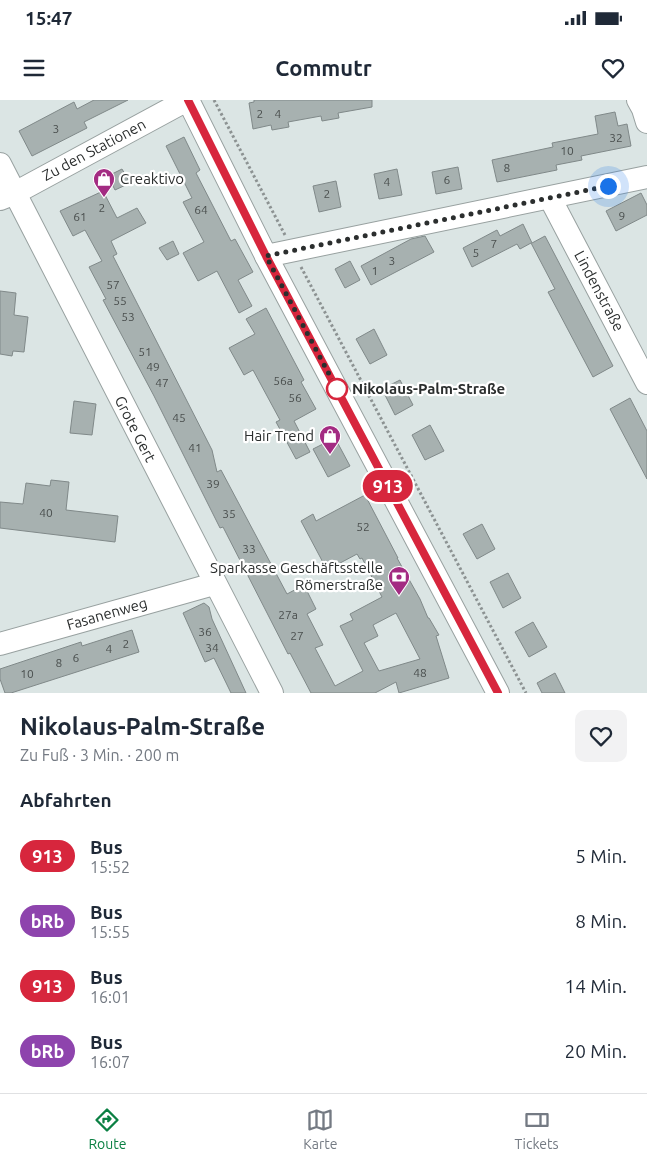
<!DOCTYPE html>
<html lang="de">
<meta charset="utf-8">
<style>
:root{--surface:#fff;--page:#f2f2f3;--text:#1f2937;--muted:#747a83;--line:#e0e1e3;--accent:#0b8043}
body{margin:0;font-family:Ubuntu,sans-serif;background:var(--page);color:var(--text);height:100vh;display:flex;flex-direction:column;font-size:19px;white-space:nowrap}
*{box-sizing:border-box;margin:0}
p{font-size:16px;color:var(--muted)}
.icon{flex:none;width:28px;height:28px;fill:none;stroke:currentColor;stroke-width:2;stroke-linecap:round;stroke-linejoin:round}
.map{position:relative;height:593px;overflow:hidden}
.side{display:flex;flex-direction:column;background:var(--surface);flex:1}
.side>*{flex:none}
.badge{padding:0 10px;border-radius:16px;font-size:18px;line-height:32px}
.you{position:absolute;width:25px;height:25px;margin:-12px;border:4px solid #fff;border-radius:50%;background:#1a73e8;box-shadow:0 0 0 8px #1a73e833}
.map>.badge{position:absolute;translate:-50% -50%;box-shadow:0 0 0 2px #fff}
h2{padding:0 20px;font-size:19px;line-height:45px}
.round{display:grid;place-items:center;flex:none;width:52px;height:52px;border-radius:10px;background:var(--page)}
.head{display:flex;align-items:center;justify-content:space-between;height:85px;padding:0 20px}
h1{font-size:24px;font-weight:700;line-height:38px}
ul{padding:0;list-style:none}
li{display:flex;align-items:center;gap:15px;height:65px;padding:0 20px}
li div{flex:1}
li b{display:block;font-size:19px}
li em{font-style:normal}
li .badge{min-width:55px;font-weight:700;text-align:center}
.status{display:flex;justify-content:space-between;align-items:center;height:35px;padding:0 25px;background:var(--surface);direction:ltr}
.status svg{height:14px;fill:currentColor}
header{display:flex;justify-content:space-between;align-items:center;height:65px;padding:0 20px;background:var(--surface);font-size:22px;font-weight:700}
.dock{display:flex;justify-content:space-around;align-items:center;height:70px;border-top:1px solid var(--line);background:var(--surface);font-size:14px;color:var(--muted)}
.dock a{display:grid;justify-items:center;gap:2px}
.dock .on{color:var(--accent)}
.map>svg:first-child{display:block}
.building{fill:#a7b1b0;stroke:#808989;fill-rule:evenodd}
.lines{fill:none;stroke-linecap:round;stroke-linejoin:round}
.minor-casing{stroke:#98a1a0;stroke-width:24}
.path{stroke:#8c9292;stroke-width:3;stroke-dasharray:2.5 2.5;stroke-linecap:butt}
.minor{stroke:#fff;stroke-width:22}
.line-casing{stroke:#fff;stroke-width:11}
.line{stroke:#d7263d;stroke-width:8}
.walk{stroke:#2b2e2e;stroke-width:5;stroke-dasharray:0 9}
.stop-dot{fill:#fff;stroke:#d7263d;stroke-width:2.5}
.labels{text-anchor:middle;stroke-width:4.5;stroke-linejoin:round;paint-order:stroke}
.number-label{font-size:12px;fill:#4a4f4e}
.street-label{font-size:15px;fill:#2b2e2e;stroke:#fff}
.poi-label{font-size:15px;fill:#2b2e2e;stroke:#fff;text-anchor:end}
.stop-label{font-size:15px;font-weight:bold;fill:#2b2e2e;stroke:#fff;text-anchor:start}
</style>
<div class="status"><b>15:47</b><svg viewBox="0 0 49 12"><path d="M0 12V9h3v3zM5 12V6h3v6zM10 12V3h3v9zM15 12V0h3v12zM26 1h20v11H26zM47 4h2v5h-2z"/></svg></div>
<header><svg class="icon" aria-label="menu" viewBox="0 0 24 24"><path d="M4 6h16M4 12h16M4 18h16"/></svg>Commutr<svg class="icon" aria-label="heart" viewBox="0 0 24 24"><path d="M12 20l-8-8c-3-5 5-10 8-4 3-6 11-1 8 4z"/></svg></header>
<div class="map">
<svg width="647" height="593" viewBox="0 0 647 593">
<rect width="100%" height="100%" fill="#dbe5e4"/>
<g class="building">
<polygon points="94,0 128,0 84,22 87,28 32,56 19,31 74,2 77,9"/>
<polygon points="254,0 372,0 372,7 338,13 339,18 322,21 321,16 288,22 289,27 272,30 271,25 253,29 249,3 254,2"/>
<polygon points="615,12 618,26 627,24 631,46 581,56 582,60 556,65 557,70 497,82 492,60 553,47 552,43 598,34 595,16"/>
<polygon points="184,37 200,70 196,73 231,141 235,139 253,172 238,180 252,206 239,213 217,171 198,181 183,153 204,142 183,102 192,98 166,46"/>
<polygon points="458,67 462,89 436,94 432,72"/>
<polygon points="122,69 130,83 115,90 108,76"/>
<polygon points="397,69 402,95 379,99 374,74"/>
<polygon points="336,81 341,107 319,112 313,86"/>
<path d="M103,91L117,118L137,108L146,123L111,141L117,154L113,156L212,350L217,372L221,370L287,494L304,485L316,509L307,514L323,545L315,548L335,586L363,571L340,526L353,520L350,514L382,497L362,458L360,459L357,454L327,470L301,421L313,414L316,421L365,395L398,458H397L420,499L428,518H429L439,535L436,536L449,578L399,593L396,582L375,593H311L290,553L288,554L223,427L220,428L154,296L103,200L106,199L89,167L102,161L85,130L73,136L60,111ZM396,513L420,559L379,571L364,543L378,536L373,525Z"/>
<polygon points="641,93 647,105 647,115 616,131 606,111"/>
<polygon points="523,124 532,143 545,136 613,266 593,277 548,192 555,189 531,143 520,149 517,144 472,167 463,148 497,130 500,136"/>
<polygon points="425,136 434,152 371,185 361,166 411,139"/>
<polygon points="173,141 179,154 167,160 159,148"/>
<polygon points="350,161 360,180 345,188 335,169"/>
<polygon points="0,191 16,193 14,215 28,217 24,252 13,251 12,256 0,254"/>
<polygon points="266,208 304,280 301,282 316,309 294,321 310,352 296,359 276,322 280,320 253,270 244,275 229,248 255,234 246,219"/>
<polygon points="374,229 387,255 370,264 356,239"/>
<polygon points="400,280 413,305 395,315 382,289"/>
<polygon points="630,298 647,331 647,379 610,309"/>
<polygon points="74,301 96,304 92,335 70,333"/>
<polygon points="430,325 444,351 425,360 412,335"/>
<polygon points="335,338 350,366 328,377 313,349"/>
<polygon points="51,380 69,382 66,410 118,416 115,442 0,428 0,402 23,404 26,383 50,386"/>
<polygon points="482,424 495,449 477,459 463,434"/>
<polygon points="508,473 521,498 503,508 490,482"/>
<polygon points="204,503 209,507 212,519 246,593 231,593 214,558 205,562 183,513"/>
<polygon points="533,522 547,547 529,557 515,532"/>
<polygon points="132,530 139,552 11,593 5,593 0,579 0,569 81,542 82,546"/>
<polygon points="555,573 565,593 542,593 537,583"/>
</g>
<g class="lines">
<g class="minor-casing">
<g id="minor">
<polyline points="188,0 266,156 498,593"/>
<polyline points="638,0 643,9 647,22"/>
<polyline points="0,64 272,593"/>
<polyline points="550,98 647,283"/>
<polyline points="0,99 15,93 187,0"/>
<polyline points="266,156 647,77"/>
<polyline points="0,544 214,484"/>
</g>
</g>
<g class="path">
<polyline points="214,0 285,135"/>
<polyline points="301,167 526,593"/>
</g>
<use href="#minor" class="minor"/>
</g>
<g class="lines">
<g class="line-casing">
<polyline id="line" points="188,0 266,156 498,593"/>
</g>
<use href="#line" class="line"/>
<polyline class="walk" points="337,289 266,156 608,86"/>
</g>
<defs>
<g id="shop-pin" transform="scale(1.125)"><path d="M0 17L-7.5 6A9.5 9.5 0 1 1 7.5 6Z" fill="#a32b82" stroke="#fff"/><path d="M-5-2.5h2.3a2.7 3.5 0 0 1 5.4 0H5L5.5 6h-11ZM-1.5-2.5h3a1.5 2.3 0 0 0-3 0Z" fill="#fff"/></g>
<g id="bank-pin" transform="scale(1.125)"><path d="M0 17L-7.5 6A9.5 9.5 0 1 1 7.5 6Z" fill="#a32b82" stroke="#fff"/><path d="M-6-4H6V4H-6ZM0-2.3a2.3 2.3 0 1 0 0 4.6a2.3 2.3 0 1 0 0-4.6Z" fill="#fff"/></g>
</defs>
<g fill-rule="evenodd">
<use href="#shop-pin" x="104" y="79"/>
<use href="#shop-pin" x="330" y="336"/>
<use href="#bank-pin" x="399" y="477"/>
</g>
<circle class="stop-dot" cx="337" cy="289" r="10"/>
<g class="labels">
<g class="number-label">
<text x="260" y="18">2</text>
<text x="278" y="18">4</text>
<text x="56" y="33">3</text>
<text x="616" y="42">32</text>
<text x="567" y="55">10</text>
<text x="507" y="72">8</text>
<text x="447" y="84">6</text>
<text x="387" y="86">4</text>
<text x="327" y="98">2</text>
<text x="102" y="112">2</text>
<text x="201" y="114">64</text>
<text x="622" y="120">9</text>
<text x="80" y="121">61</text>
<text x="494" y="148">7</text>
<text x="476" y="157">5</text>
<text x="392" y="165">3</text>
<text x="375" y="175">1</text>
<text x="113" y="189">57</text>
<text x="120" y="205">55</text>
<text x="128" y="221">53</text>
<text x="145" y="256">51</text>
<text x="153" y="271">49</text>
<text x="283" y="285">56a</text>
<text x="162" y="287">47</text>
<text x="295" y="302">56</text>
<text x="179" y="322">45</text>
<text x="195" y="352">41</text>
<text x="213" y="388">39</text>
<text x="46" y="417">40</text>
<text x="229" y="418">35</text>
<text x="363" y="431">52</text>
<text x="249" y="453">33</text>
<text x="288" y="519">27a</text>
<text x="205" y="536">36</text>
<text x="297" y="540">27</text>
<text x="126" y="548">2</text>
<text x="212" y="552">34</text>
<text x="109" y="553">4</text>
<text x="76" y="562">6</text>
<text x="59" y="567">8</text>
<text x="420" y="577">48</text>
<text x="27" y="578">10</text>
</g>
<g class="street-label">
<text transform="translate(94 50) rotate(-28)" y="5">Zu den Stationen</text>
<text transform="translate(599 191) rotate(62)" y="5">Lindenstraße</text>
<text transform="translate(135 329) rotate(63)" y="5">Grote Gert</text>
<text transform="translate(107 514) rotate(-16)" y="5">Fasanenweg</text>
</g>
<g class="poi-label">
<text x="120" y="84" text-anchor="start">Creaktivo</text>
<text x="314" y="341">Hair Trend</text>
<text x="383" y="473">Sparkasse Geschäftsstelle<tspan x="383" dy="17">Römerstraße</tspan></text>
</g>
<g class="stop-label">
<text x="352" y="294">Nikolaus-Palm-Straße</text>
</g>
</g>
</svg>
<div class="you" style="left:608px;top:86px"></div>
<b class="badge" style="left:388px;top:386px;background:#d7263d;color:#fff">913</b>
</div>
<section class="side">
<div class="head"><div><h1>Nikolaus-Palm-Straße</h1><p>Zu Fuß · 3 Min. · 200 m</p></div><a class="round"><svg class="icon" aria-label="heart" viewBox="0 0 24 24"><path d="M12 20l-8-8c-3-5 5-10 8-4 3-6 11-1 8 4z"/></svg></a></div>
<h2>Abfahrten</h2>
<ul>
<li><span class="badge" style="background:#d7263d;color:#fff">913</span><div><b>Bus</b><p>15:52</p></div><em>5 Min.</em></li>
<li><span class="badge" style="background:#8e44ad;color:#fff">bRb</span><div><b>Bus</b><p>15:55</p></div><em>8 Min.</em></li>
<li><span class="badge" style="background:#d7263d;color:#fff">913</span><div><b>Bus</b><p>16:01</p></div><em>14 Min.</em></li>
<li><span class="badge" style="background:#8e44ad;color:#fff">bRb</span><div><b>Bus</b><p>16:07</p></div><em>20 Min.</em></li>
</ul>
</section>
<nav class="dock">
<a class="on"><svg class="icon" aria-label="directions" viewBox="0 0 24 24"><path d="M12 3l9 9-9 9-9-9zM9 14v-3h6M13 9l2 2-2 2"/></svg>Route</a>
<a><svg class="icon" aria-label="map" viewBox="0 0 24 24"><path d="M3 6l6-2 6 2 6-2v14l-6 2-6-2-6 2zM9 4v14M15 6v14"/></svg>Karte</a>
<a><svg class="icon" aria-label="tickets" viewBox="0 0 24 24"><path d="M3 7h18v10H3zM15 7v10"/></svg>Tickets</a>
</nav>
